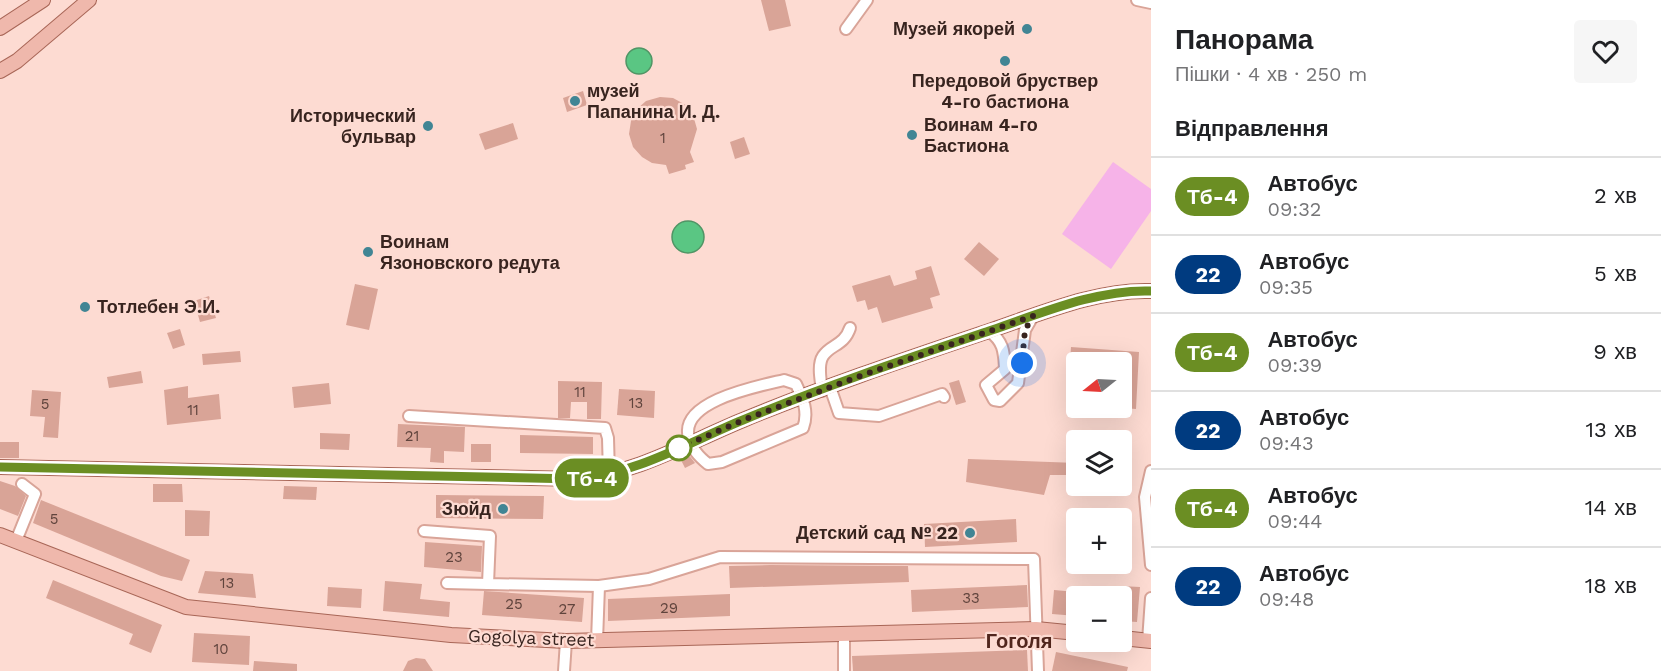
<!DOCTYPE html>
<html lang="uk">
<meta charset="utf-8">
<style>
:root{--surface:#fff;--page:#f6f6f6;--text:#202124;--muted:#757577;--line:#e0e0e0}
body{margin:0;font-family:"Work Sans",sans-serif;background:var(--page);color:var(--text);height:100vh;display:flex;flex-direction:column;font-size:22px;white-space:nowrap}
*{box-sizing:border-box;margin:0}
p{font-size:20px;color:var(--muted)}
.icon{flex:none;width:33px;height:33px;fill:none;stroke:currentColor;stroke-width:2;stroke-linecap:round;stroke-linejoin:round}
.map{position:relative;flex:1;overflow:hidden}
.details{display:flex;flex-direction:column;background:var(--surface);width:510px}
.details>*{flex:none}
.badge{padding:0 12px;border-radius:20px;font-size:21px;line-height:39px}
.needle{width:39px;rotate:252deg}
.fabs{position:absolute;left:1066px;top:352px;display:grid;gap:12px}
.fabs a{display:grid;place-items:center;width:66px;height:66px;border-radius:6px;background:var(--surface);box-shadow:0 6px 24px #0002;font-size:30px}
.you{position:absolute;width:30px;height:30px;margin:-15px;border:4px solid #fff;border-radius:50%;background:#1a73e8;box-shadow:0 0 0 9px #1a73e833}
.map>.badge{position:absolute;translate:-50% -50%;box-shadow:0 0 0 3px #fff}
h2{padding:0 24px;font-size:22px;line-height:54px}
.round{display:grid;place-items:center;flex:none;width:63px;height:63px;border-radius:6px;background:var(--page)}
.overview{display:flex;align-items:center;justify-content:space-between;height:102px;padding:0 24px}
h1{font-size:28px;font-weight:800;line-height:45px}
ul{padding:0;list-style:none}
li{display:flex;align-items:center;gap:18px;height:78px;padding:0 24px;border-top:2px solid var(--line)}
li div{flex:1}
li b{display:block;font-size:22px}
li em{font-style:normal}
li .badge{min-width:66px;font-weight:700;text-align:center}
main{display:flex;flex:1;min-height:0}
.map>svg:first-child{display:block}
.green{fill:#f6b3e8}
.water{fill:#5ac683;stroke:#509565;stroke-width:1.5}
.building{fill:#d9a497}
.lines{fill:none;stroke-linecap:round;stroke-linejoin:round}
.minor-casing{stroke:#d9a498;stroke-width:14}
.major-casing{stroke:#a86657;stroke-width:16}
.minor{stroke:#fff;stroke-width:10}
.major{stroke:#efb8ac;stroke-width:14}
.line-casing{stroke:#fff;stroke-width:14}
.line{stroke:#6b8e23;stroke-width:9}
.walk{stroke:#38241f;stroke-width:6;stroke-dasharray:0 10.8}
.poi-dot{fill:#418594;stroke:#fddbd2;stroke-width:2}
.stop-dot{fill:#fff;stroke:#6b8e23;stroke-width:3}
.labels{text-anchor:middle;stroke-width:4.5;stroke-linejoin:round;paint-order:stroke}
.number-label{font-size:15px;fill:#60443d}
.poi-label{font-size:18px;font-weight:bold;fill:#38241f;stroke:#fddbd2;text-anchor:end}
.street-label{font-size:18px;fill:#38241f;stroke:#fddbd2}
.neighbourhood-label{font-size:20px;font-weight:bold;fill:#51261d;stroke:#fddbd2}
</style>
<main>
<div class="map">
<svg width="1151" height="671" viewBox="0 0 1151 671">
<rect width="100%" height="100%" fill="#fddbd2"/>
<polygon class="green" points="1113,162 1151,189 1151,211 1111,269 1062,234"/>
<g class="water">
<circle cx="639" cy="61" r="13"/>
<circle cx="688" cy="237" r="16"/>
</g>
<g class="building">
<polygon points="761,0 785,0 791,26 769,31"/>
<polygon points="583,91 587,105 567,112 563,98"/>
<polygon points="660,97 673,98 686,105 693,115 697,129 690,152 694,162 685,165 686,169 669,174 666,165 652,163 642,157 633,147 629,134 631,121 637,109 646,101"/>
<polygon points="513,123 518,139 485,150 479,134"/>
<polygon points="744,137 750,154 735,159 730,142"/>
<polygon points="979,242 999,259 984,276 964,259"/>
<polygon points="931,266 940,295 930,298 933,308 882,323 877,307 868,310 865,300 857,302 852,286 890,275 894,286 917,279 915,271"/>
<polygon points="355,284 378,289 369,330 346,325"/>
<polygon points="209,296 216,318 200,322 194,301"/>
<polygon points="180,329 185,345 173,349 167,333"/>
<polygon points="1071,347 1139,352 1136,409 1122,408 1122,363 1077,363 1077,404 1067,404"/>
<polygon points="240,351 241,362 203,365 202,354"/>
<polygon points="141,371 143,383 109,388 107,377"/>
<polygon points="959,380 966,402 956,405 949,383"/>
<polygon points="558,381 602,382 601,419 587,419 587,402 571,402 570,418 558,418"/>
<polygon points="329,383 331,404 294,408 292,387"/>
<polygon points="188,386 188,398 219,394 221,419 167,425 164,390"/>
<polygon points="619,389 655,391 654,418 617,415"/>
<polygon points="32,390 61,392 58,438 43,437 45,417 30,416"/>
<polygon points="398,424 465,427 464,452 444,451 444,463 430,462 431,448 397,447"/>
<polygon points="320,433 350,434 349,450 320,449"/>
<polygon points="520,435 593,437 593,454 520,453"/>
<rect x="0" y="442" width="19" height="16"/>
<rect x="471" y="444" width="20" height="18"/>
<polygon points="688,454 695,463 685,468 680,458"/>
<polygon points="968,459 1077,463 1077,481 1066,480 1067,475 1050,475 1044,495 966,482"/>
<polygon points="0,481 15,486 26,496 18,516 0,509"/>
<polygon points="153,484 182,484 183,502 153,502"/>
<polygon points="284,486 317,487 316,500 283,499"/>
<polygon points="436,495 544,496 543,519 436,518"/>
<polygon points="41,500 190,560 182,581 161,576 33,523"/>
<polygon points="185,510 210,511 209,536 185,536"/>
<polygon points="1016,519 1017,542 925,547 924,524"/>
<polygon points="425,542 482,546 481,572 424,567"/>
<polygon points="770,565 908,566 909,582 730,588 729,566"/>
<polygon points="205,571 253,574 256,598 198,593"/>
<polygon points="53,580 162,625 151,653 129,644 133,634 46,598"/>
<polygon points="385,581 422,584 420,599 450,602 449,617 383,611"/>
<polygon points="1027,585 1028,607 912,612 911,590"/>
<polygon points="1120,586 1140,587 1137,622 1122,621"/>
<polygon points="328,587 362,589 361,608 327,606"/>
<polygon points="1054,590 1077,592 1077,616 1052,614"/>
<polygon points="484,591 584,598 582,622 482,615"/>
<polygon points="730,594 730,616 608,621 608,599"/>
<polygon points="194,633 250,636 249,665 192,662"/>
<polygon points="1027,650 1028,671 853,671 852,656"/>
<polygon points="1056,652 1128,667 1127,671 1052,671"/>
<polygon points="416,658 425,659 433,671 403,671 408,661"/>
<polygon points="254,661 297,664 297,671 253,671"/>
</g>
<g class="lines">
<g class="minor-casing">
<g id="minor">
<polyline points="1137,0 1151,3"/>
<polyline points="846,29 867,0"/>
<path d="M989,331C1004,342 1004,352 1005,369L986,385L994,400L1000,401L1018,383L1025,330L1033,316"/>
<path d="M784,380L796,384C803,399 809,412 803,428L722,462L708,464C698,456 693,450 689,438C678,401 759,386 784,380Z"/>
<polyline points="830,387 839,413 879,416 942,394 944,397"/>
<path d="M822,391C821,381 817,365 823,356C831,344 844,346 850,328"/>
<polyline points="409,416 605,428 608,438 609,475"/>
<polyline points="1151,471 1145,497 1151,565"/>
<polyline points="424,531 490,536 488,584 599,586 649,579 720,557 1034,559 1038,671"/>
<polyline points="16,541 35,494 22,484"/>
<polyline points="447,583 488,584"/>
<polyline points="844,634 844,671"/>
<polyline points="597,641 599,586"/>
<polyline points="1148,641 1151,598"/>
<polyline points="564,671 566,641"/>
</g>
</g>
<g class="major-casing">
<g id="major">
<polyline points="0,28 43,0"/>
<polyline points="0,71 17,61 89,0"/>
<path d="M0,467L577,479C636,474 689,442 743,420C825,386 909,358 992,330C1042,313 1098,289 1151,291"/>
<polyline points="0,535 186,607 451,635 566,641 1036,629 1077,633"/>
<polyline points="1122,638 1151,641"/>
</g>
</g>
<use href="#minor" class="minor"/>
<use href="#major" class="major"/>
</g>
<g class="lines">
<g class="line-casing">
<path id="line" d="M0,467L577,479C636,474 689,442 743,420C825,386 909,358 992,330C1042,313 1098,289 1151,291"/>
</g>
<use href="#line" class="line"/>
<polyline class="walk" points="679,448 746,419 860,376 1033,316 1025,330 1022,363"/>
</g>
<g class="poi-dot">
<circle cx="1027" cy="29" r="6"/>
<circle cx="1005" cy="61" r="6"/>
<circle cx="575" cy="101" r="6"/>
<circle cx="428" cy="126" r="6"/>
<circle cx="912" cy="135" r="6"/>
<circle cx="368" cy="252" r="6"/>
<circle cx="85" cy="307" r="6"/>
<circle cx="503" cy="509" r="6"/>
<circle cx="970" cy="533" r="6"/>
</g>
<circle class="stop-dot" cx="679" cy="448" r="12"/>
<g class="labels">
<g class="number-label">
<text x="663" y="143">1</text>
<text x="580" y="397">11</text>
<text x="636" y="408">13</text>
<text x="45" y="409">5</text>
<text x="193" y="415">11</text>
<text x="412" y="441">21</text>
<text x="54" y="524">5</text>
<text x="454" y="562">23</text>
<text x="227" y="588">13</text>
<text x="971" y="603">33</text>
<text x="514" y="609">25</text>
<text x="669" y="613">29</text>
<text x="567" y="614">27</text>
<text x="221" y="654">10</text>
</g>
<g class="poi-label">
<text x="1015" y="35">Музей якорей</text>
<text x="1005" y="87" text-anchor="middle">Передовой бруствер<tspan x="1005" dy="21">4-го бастиона</tspan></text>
<text x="587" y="97" text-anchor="start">музей<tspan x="587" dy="21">Папанина И. Д.</tspan></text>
<text x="416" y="122">Исторический<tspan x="416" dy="21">бульвар</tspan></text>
<text x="924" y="131" text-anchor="start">Воинам 4-го<tspan x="924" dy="21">Бастиона</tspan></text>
<text x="380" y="248" text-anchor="start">Воинам<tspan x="380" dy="21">Язоновского редута</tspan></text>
<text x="97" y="313" text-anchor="start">Тотлебен Э.И.</text>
<text x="491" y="515">Зюйд</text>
<text x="958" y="539">Детский сад № 22</text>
</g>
<g class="street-label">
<text transform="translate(531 638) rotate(2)" y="6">Gogolya street</text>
</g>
<g class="neighbourhood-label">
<text x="1019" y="648">Гоголя</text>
</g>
</g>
</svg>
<div class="fabs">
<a><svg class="needle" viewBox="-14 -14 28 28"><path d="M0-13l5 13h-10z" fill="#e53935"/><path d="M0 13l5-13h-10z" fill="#757577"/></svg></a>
<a><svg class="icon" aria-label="layers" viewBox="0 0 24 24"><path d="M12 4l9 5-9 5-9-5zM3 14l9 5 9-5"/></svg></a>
<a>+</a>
<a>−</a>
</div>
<div class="you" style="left:1022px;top:363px"></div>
<b class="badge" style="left:592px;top:478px;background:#6b8e23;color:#fff">Тб-4</b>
</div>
<section class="details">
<div class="overview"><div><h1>Панорама</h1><p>Пішки · 4 хв · 250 m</p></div><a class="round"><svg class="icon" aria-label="heart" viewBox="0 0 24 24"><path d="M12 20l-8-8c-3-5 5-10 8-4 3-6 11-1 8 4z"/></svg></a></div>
<h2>Відправлення</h2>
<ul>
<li><span class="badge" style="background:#6b8e23;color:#fff">Тб-4</span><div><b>Автобус</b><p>09:32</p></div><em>2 хв</em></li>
<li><span class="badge" style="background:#003b80;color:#fff">22</span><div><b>Автобус</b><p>09:35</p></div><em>5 хв</em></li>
<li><span class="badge" style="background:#6b8e23;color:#fff">Тб-4</span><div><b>Автобус</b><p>09:39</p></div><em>9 хв</em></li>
<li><span class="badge" style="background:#003b80;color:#fff">22</span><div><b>Автобус</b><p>09:43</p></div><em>13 хв</em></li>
<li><span class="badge" style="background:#6b8e23;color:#fff">Тб-4</span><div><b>Автобус</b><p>09:44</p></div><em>14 хв</em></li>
<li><span class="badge" style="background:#003b80;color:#fff">22</span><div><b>Автобус</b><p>09:48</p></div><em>18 хв</em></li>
</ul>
</section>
</main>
